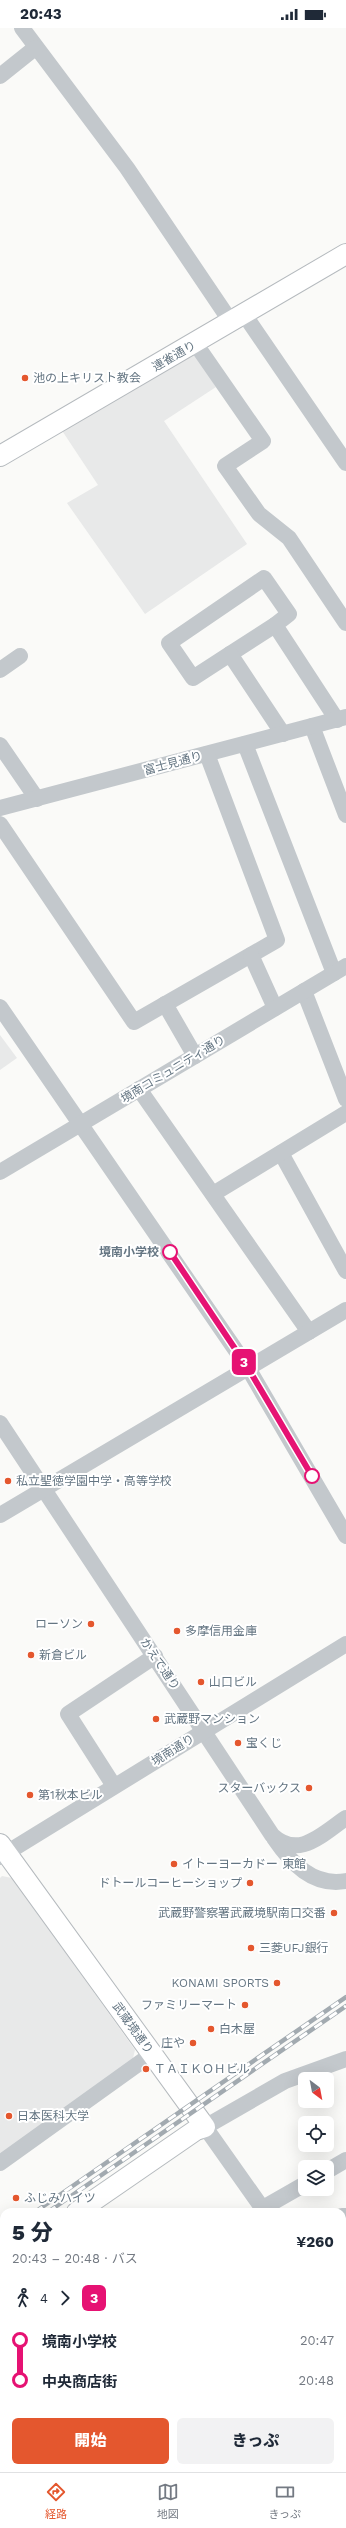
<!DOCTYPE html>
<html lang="ja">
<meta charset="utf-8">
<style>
:root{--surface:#fff;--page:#f2f2f3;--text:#1f2937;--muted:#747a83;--line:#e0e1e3;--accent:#e4572e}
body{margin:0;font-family:"Work Sans","Noto Sans JP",sans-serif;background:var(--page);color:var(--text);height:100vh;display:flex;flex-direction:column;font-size:15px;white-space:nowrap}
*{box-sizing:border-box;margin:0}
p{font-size:13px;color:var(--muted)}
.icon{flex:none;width:22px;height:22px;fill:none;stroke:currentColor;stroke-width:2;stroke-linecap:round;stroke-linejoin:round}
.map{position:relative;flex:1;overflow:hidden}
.drawer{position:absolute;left:0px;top:2180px;width:346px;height:264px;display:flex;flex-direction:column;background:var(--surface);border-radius:12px 12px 0 0;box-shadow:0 4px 16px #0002}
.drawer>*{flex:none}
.badge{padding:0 8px;border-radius:6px;font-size:14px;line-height:26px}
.needle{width:26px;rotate:148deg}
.tools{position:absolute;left:298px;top:2044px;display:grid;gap:8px}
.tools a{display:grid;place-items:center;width:36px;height:36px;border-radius:6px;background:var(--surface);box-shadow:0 4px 16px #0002;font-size:20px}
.map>.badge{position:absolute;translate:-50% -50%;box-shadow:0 0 0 2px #fff}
.legs{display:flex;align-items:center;gap:6px;height:44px;padding:0 12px;font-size:13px}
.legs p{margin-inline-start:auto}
.headline{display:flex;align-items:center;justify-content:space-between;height:68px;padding:0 12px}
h1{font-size:22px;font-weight:800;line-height:30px}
.cta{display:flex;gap:8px;margin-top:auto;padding:8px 12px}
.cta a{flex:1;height:46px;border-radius:6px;background:var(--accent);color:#fff;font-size:16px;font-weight:800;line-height:46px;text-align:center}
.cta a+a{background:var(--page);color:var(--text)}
ul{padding:0 12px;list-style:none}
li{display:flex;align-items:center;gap:14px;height:40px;font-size:15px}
li i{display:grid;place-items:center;width:6px;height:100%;margin:0 5px;background:currentColor}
li i::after{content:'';width:10px;height:10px;margin:-5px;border:3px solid;border-radius:50%;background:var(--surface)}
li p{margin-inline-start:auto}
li:first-child i{background:linear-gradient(#0000 50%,currentColor 0)}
li:last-child i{background:linear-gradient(currentColor 50%,#0000 0)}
.status{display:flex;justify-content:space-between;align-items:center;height:28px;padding:0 20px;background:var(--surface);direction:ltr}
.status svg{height:11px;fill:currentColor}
.tabs{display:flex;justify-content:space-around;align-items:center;height:56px;border-top:1px solid var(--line);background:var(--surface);font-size:11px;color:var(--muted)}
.tabs a{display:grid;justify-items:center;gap:2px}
.tabs .active{color:var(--accent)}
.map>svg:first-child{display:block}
.built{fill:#e8e9e9}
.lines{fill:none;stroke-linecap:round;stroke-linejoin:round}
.stream{stroke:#bbc7cb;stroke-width:4}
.major-casing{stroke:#b5babe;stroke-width:22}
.minor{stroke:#c3c8cc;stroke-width:16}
.major{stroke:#fff;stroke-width:20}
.rail-casing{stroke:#a2aab0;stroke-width:4.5}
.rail{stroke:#fff;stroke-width:3;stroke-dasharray:9;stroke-linecap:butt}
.line-1-casing{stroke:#fff;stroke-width:9}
.line-1{stroke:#e61273;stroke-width:6}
.poi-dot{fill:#e4572e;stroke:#fff;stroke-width:1.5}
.stop-1-dot{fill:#fff;stroke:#e61273;stroke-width:2}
.labels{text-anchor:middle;stroke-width:4;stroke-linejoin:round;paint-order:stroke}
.street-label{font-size:12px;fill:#657683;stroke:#fff}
.poi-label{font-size:12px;fill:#657683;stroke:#fff;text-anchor:start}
.stop-label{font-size:12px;font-weight:bold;fill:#657683;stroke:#fff;text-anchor:end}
</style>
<div class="status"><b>20:43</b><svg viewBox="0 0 49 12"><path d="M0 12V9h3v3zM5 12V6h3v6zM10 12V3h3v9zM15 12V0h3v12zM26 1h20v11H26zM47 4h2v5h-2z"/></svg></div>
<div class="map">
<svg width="346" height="2444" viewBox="0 0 346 2444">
<rect width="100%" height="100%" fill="#fafaf8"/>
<g class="built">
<polygon points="194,325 216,359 164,393 247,516 145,586 67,475 98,457 61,401"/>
<polygon points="0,1007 17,1030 0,1042"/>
<polygon points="2,1848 12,1850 135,2022 132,2034 0,2129 0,1850"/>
</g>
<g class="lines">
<g class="stream">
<polyline points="0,2427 4,2433"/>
<polyline points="8,2440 10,2444"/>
</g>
<g class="major-casing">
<g id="major">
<polyline points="0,428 346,226"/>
<polyline points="0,1816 205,2099 196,2102 77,2184"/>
<polyline points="0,2236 4,2234"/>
</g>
</g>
<g class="minor">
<polyline points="22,0 127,140 231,294"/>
<polyline points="0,48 35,20"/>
<polyline points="244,286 346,435"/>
<polyline points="195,315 263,413 225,438 259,486 289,510 346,595"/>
<polyline points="230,626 275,597"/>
<polyline points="0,642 20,628"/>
<polyline points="312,698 346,787"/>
<polyline points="283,706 230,626 193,650 169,615 264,550 289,586 275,597 337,692"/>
<polyline points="245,716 334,945"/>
<polyline points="0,717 37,771"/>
<polyline points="0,780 346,689"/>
<polyline points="0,796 134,994 277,912 207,726"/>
<polyline points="251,927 275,980"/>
<polyline points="304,963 346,1071"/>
<polyline points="165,976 195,1028"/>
<polyline points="0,979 248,1340 346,1508"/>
<polyline points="139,1061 309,1304"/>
<polyline points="281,1125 346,1243"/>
<polyline points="0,1144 346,938"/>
<polyline points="213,1166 346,1085"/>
<path d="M0,1395L272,1807C299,1832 322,1806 346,1790"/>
<polyline points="0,1487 346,1282"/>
<polyline points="114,1758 68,1686 155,1628"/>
<path d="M274,1810C291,1835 313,1859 346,1853"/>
<polyline points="0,1829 346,1616"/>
<polyline points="0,2135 152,2026"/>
<polyline points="327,2143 346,2132"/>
<polyline points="263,2180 305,2156"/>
<polyline points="265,2184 205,2099 285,2053 346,2031"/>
<polyline points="342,2188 346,2188"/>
<polyline points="342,2293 346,2298"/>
<polyline points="0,2332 4,2322"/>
<polyline points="132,2440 134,2444"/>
<polyline points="287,2440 290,2444"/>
</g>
<use href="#major" class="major"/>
<g class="rail-casing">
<g id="rail">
<polyline points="35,2184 346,1969"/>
<polyline points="48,2184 346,1978"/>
<polyline points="0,2208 4,2205"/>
<polyline points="0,2217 4,2214"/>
</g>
</g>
<use href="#rail" class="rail"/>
</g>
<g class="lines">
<g class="line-1-casing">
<polyline id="line-1" points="170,1224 248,1340 312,1448"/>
</g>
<use href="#line-1" class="line-1"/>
</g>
<g class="poi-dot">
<circle cx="25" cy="350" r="4"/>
<circle cx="8" cy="1453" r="4"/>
<circle cx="91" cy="1596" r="4"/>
<circle cx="177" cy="1603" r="4"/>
<circle cx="31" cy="1627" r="4"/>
<circle cx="201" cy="1654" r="4"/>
<circle cx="156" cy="1691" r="4"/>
<circle cx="238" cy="1715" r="4"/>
<circle cx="309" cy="1760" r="4"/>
<circle cx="30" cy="1767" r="4"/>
<circle cx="174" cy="1836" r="4"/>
<circle cx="250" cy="1855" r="4"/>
<circle cx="334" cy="1885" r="4"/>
<circle cx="251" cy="1920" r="4"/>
<circle cx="277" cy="1955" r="4"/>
<circle cx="245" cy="1977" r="4"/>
<circle cx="211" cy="2001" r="4"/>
<circle cx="193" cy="2015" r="4"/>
<circle cx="146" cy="2041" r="4"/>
<circle cx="9" cy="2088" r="4"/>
<circle cx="16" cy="2170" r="4"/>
</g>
<g class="stop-1-dot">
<circle cx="170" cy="1224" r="7"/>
<circle cx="312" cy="1448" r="7"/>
</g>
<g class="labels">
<g class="street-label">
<text transform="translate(174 328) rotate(-30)" y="4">連雀通り</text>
<text transform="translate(173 735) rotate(-15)" y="4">富士見通り</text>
<text transform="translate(173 1041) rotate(-31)" y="4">境南コミュニティ通り</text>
<text transform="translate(160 1636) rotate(56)" y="4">かえで通り</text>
<text transform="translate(173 1722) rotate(-32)" y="4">境南通り</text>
<text transform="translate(133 2000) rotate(54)" y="4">武蔵境通り</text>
</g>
<g class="poi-label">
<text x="33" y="354">池の上キリスト教会</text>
<text x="16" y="1457">私立聖徳学園中学・高等学校</text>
<text x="83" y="1600" text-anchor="end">ローソン</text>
<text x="185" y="1607">多摩信用金庫</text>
<text x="39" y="1631">新倉ビル</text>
<text x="209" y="1658">山口ビル</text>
<text x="164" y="1695">武蔵野マンション</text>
<text x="246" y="1719">宝くじ</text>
<text x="301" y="1764" text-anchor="end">スターバックス</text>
<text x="38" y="1771">第1秋本ビル</text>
<text x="182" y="1840">イトーヨーカドー 東館</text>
<text x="242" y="1859" text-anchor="end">ドトールコーヒーショップ</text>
<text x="326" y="1889" text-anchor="end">武蔵野警察署武蔵境駅南口交番</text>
<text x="259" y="1924">三菱UFJ銀行</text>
<text x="269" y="1959" text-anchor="end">KONAMI SPORTS</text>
<text x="237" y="1981" text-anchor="end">ファミリーマート</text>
<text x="219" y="2005">白木屋</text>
<text x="185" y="2019" text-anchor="end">庄や</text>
<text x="154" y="2045">ＴＡＩＫＯＨビル</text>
<text x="17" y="2092">日本医科大学</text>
<text x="24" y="2174">ふじみハイツ</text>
</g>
<g class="stop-label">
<text x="159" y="1228">境南小学校</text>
</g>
</g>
</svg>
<div class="tools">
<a><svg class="needle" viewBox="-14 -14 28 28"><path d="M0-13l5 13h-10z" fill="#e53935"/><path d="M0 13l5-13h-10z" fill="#747a83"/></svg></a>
<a><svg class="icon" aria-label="locate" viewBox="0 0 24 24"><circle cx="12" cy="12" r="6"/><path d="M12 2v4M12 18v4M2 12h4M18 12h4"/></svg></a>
<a><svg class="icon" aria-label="layers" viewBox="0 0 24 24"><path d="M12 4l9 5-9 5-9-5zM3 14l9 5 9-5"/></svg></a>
</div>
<b class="badge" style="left:244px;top:1334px;background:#e61273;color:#fff">3</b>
<section class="drawer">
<div class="headline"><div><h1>5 分</h1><p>20:43 – 20:48 · バス</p></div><b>¥260</b></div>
<div class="legs"><svg class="icon" aria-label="walk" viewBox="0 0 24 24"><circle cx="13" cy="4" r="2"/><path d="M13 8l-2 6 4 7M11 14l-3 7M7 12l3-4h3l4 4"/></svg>4<svg class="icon" aria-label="forward" viewBox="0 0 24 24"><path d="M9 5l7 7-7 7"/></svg><b class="badge" style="background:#e61273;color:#fff">3</b></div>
<ul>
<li><i style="color:#e61273"></i><b>境南小学校</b><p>20:47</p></li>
<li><i style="color:#e61273"></i><b>中央商店街</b><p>20:48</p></li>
</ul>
<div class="cta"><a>開始</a><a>きっぷ</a></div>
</section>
</div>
<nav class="tabs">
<a class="active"><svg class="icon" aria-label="directions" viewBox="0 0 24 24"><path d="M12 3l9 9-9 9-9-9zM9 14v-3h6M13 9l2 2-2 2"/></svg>経路</a>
<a><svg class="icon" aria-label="map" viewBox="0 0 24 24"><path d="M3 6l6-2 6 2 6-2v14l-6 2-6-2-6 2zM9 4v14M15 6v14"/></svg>地図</a>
<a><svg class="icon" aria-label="tickets" viewBox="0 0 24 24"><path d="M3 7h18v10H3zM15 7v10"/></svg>きっぷ</a>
</nav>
